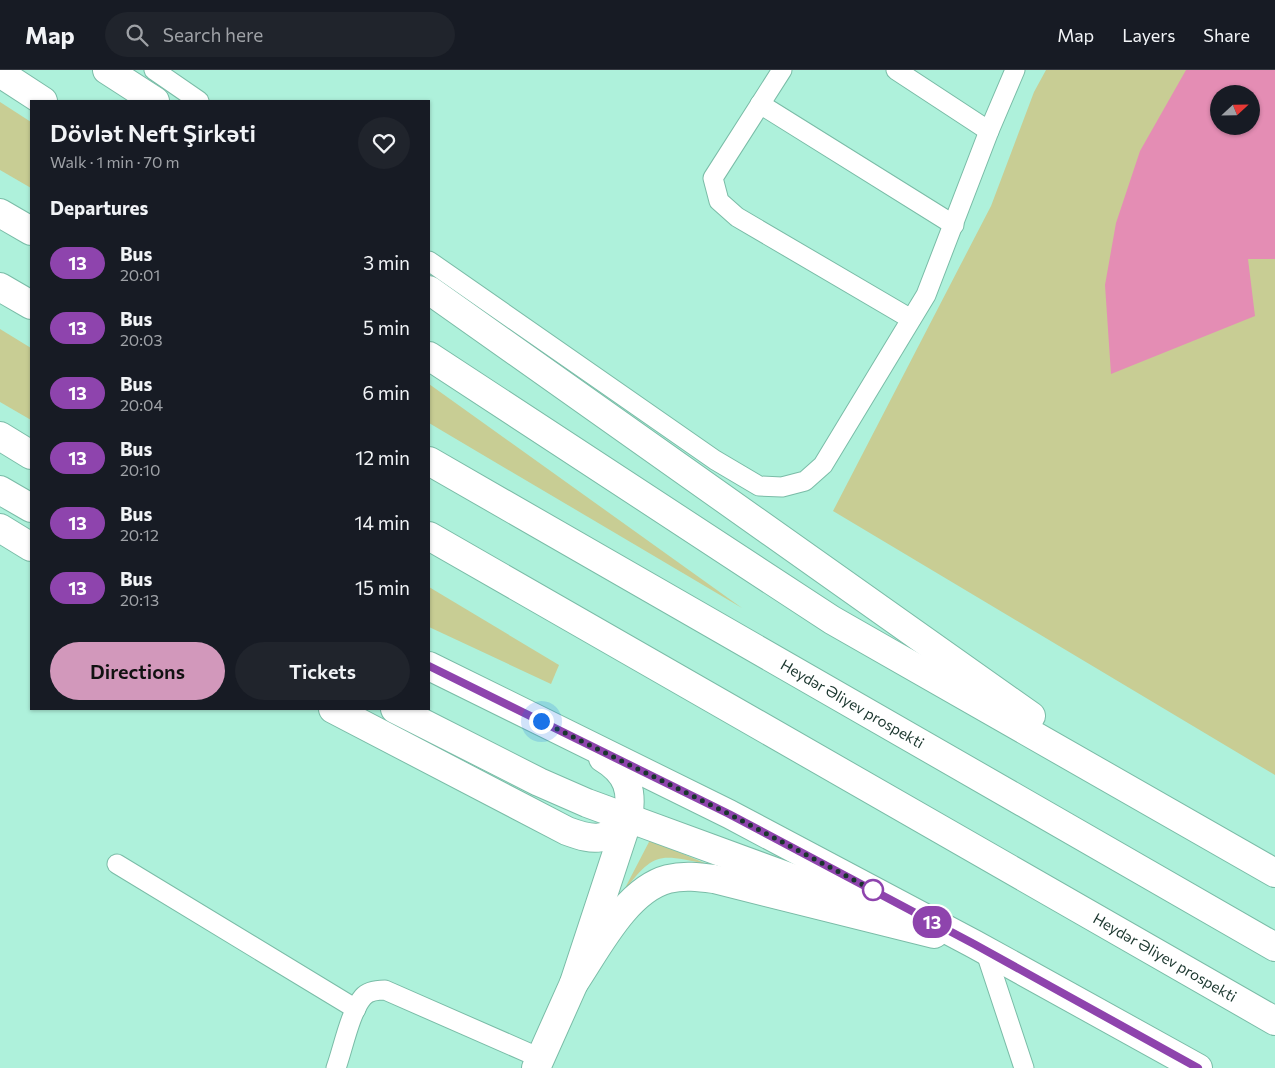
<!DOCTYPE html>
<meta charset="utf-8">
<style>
:root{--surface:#171b24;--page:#20242c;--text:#f1f3f6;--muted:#9ea1a6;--line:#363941;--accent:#d298bb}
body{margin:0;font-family:Commissioner,sans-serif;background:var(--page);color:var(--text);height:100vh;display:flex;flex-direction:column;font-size:19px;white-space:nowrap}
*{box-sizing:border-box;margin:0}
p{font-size:16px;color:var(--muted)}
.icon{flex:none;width:28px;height:28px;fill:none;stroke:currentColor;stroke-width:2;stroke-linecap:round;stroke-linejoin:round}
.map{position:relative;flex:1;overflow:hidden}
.sheet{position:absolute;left:30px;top:30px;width:400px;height:610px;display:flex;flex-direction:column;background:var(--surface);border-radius:0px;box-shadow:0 1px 4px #0004}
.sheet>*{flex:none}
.badge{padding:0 10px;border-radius:16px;font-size:18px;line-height:32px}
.needle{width:32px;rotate:68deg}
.controls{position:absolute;left:1210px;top:15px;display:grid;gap:10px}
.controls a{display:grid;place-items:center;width:50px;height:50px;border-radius:50%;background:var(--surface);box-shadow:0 1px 4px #0004;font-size:25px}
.you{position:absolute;width:25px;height:25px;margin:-12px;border:4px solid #fff;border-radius:50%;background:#1a73e8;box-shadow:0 0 0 8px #1a73e833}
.map>.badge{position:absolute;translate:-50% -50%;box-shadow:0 0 0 2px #fff}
h2{padding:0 20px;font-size:19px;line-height:45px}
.round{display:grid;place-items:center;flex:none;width:52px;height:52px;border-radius:26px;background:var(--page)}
.summary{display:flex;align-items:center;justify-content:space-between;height:85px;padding:0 20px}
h1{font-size:24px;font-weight:600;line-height:38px}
.cta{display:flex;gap:10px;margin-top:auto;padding:10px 20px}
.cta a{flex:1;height:58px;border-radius:30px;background:var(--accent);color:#111;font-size:20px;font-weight:600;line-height:58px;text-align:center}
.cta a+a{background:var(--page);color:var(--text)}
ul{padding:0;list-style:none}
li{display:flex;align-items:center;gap:15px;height:65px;padding:0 20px}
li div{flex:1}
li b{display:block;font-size:19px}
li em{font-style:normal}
li .badge{min-width:55px;font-weight:700;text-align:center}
header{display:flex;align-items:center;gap:30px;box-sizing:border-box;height:70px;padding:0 25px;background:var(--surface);border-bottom:1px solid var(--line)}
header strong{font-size:24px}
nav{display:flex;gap:28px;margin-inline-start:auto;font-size:18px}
.search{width:350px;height:45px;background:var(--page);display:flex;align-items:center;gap:12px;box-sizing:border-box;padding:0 18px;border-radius:28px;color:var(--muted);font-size:19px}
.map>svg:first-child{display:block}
.green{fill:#c8cd94;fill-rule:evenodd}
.building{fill:#e48db4;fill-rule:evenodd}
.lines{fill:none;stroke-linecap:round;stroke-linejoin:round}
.lane-casing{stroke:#7abca7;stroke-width:21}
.street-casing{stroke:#7abca7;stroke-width:30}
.secondary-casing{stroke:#7abca7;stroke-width:30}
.highway-casing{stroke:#7abca7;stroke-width:30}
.lane{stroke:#fff;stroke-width:19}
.street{stroke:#fff;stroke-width:28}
.secondary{stroke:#fff;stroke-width:28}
.highway{stroke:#fff;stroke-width:28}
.line-casing{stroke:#fff;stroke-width:11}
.line{stroke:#8e44ad;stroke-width:8}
.walk{stroke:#1a352d;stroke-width:5;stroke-dasharray:0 9}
.stop-dot{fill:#fff;stroke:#8e44ad;stroke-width:2.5}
.labels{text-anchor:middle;stroke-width:4;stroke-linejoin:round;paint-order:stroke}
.street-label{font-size:15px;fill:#1a352d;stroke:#bbffe8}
</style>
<header>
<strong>Map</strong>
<div class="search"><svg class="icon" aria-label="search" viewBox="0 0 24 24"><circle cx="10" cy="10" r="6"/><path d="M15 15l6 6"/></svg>Search here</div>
<nav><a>Map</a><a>Layers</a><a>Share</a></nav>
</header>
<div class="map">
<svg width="1275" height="998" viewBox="0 0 1275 998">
<rect width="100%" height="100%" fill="#aef1db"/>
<g class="green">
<path d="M1046,0H1275V705L833,441L991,136L1034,22ZM1219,24H1251V56H1219Z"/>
<polygon points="0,32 31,52 31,118 0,100"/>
<polygon points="0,259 31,278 31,350 0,332"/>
<polygon points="429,314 742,538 429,353"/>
<polygon points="429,517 559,595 551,614 429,557"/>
<path d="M650,770L707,794C658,784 655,781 623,822Z"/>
</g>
<path class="building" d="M1186,0H1275V189H1248L1255,246L1111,304L1105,215L1116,153L1140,81ZM1219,24H1251V56H1219Z"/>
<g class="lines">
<g class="lane-casing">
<g id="lane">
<polyline points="154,0 199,31"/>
<polyline points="782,0 713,108 719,131 737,147 911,249"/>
<polyline points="896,0 989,61"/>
<polyline points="760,34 954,155"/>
<polyline points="429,191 715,390 759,416 782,417 805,411 823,395 926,225 989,61 1015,0"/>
<polyline points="117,794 356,939"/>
<polyline points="985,880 1024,998"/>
<path d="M336,998C343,979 350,942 363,927C368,921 378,920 385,920L540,988"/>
</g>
</g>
<g class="street-casing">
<g id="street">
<polyline points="0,458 31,477"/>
<path d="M333,639L567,761C597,772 605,771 628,749"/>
</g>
</g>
<g class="secondary-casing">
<g id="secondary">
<polyline points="107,0 155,31"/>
<polyline points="0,3 43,31"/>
<polyline points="429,220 1031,646"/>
<polyline points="429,286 832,550 1275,803"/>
<polyline points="0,366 31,385"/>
<polyline points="0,420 31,438"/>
<polyline points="429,596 729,744 974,874 1198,998"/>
<polyline points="395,639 539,712 587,733 882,841"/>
<path d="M574,913C597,879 626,820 668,809C684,805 699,807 714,809L934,864"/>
<path d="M536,998L574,913L628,749C633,721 628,703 603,688"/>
</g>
</g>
<g class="highway-casing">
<g id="highway">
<polyline points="0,143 31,161"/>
<polyline points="0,217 31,235"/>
<path id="s1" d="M429,391L1275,877"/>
<path id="s2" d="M429,466L1275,951"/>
</g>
</g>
<use href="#lane" class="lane"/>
<use href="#street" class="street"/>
<use href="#secondary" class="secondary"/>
<use href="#highway" class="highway"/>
</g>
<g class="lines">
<g class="line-casing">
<polyline id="line" points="429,596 729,744 974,874 1198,998"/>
</g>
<use href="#line" class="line"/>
<polyline class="walk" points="541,651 729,744 873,820"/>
</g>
<circle class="stop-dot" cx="873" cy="820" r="10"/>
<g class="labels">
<g class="street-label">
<text dy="5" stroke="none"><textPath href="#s1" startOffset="488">Heydər Əliyev prospekti</textPath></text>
<text dy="5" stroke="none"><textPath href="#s2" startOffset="848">Heydər Əliyev prospekti</textPath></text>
</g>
</g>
</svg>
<div class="controls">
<a><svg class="needle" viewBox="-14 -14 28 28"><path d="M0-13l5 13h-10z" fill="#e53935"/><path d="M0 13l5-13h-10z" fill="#9ea1a6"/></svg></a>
</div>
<div class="you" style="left:541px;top:651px"></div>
<b class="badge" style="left:932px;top:852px;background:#8e44ad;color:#fff">13</b>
<section class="sheet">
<div class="summary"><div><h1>Dövlət Neft Şirkəti</h1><p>Walk · 1 min · 70 m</p></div><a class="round"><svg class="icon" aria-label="heart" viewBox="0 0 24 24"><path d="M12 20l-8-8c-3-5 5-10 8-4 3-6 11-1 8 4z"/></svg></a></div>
<h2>Departures</h2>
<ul>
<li><span class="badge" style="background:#8e44ad;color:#fff">13</span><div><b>Bus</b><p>20:01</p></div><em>3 min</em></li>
<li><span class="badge" style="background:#8e44ad;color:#fff">13</span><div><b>Bus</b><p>20:03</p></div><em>5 min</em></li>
<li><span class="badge" style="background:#8e44ad;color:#fff">13</span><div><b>Bus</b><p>20:04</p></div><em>6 min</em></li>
<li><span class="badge" style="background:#8e44ad;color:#fff">13</span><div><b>Bus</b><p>20:10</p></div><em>12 min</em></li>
<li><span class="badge" style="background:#8e44ad;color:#fff">13</span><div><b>Bus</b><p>20:12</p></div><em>14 min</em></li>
<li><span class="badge" style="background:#8e44ad;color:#fff">13</span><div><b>Bus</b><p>20:13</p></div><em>15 min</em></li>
</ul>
<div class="cta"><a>Directions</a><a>Tickets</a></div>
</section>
</div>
